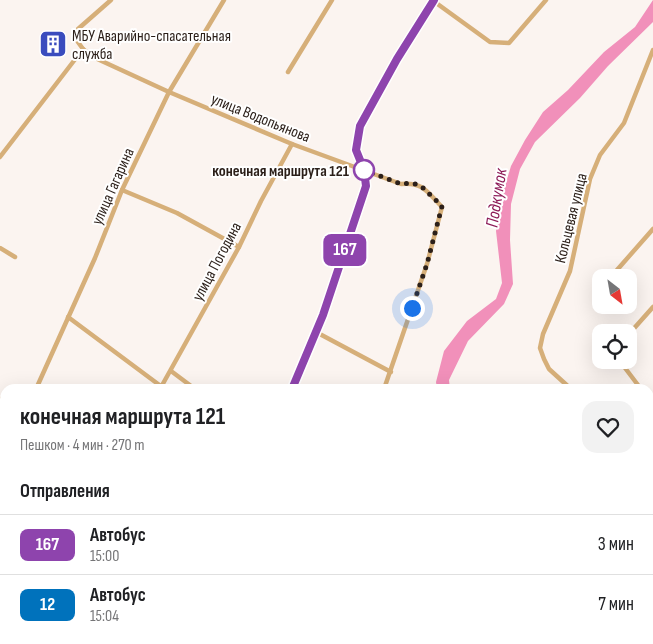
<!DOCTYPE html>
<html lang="ru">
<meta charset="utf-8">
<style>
:root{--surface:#fff;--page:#f2f2f2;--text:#202124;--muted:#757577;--line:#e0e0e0}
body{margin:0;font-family:"Sofia Sans Condensed",sans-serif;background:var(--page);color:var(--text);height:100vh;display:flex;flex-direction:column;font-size:19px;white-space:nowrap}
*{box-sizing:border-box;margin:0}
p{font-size:16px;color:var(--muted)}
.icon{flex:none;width:28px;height:28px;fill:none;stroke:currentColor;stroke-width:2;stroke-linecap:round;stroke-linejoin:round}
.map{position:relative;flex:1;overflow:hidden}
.details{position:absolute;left:0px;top:384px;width:654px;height:261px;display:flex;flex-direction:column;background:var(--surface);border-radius:15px 15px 0 0;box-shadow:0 5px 20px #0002}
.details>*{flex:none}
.badge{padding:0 10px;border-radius:8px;font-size:18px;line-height:32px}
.needle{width:32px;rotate:149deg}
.fabs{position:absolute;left:592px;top:269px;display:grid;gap:10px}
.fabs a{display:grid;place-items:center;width:45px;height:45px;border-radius:10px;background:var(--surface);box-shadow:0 5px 20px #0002;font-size:25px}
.you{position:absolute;width:25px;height:25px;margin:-12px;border:4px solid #fff;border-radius:50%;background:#1a73e8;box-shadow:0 0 0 8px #1a73e833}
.map>.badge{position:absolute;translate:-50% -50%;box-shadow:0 0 0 2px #fff}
h2{padding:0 20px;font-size:19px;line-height:45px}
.round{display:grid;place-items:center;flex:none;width:52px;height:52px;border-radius:15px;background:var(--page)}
.head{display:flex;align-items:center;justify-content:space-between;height:85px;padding:0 20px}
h1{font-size:24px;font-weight:700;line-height:38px}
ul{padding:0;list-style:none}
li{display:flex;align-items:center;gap:15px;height:60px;padding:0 20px;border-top:1px solid var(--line)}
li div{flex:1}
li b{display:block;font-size:19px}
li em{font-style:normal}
li .badge{min-width:55px;font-weight:700;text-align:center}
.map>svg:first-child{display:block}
.water{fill:#f190ba}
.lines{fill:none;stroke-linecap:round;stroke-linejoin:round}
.street{stroke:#d6af79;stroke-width:4.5}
.secondary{stroke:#c48b2d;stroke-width:5.5}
.line-casing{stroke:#fff;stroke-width:11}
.line{stroke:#8e44ad;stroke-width:8}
.walk{stroke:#2b1f19;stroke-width:5;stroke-dasharray:0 9}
.stop-dot{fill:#fff;stroke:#8e44ad;stroke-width:2.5}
.labels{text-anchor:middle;stroke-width:4;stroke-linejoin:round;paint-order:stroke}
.poi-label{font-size:16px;fill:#2b1f19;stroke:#fff;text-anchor:start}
.street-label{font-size:16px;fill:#2b1f19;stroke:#fff}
.stop-label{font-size:16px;font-weight:bold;fill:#2b1f19;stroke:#fff;text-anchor:end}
.water-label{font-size:18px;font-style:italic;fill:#8d1c58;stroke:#fff}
</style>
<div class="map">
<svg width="653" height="644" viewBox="0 0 653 644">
<rect width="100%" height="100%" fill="#fbf4f0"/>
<polygon class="water" points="653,0 653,22 608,66 580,98 535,142 520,169 511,204 510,240 513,284 504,304 468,341 449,380 450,389 437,389 436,382 444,351 467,321 496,299 502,283 496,231 501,199 511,166 525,140 543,112 568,90 604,52 635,27"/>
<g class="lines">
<g class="street">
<path d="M111,0L78,29L75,38L83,49L93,57L169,92L292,144L401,184C424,182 427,192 442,207L427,264L384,389"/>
<polyline points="432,0 490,42 509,43 546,0"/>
<polyline points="288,72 332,0"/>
<polyline points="0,157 83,49"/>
<polyline points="122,190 177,213 239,247"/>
<polyline points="0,248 15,257"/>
<polyline points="617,270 653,229"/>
<polyline points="68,317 162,387"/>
<polyline points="316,332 391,372"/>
<polyline points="629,334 653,307"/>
<polyline points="619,360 641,389"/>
<polyline points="171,371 195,389"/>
<polyline points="36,389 95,258 122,190 169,92 224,0"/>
<polyline points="160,389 239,247 261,201 292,144"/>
<polyline points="292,389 323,315 366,186 364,170 356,150 360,126 397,59 434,0"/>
<polyline points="571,389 549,369 544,359 540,348 543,334 570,271 590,179 600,155 624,123 653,50"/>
<polyline points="0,399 5,404"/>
<polyline points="649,399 653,404"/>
<polyline points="0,494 5,498"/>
<polyline points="649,496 653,499"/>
<polyline points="0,518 5,509"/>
<polyline points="649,593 653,596"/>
<polyline points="267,640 269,644"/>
<polyline points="361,640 361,644"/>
<polyline points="444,640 446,644"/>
<polyline points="487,640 493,644"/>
<polyline points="174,644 176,640"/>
<polyline points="463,644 467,640"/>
<polyline points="531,644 539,643 560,644"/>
<polyline points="647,644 653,634"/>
</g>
<g class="secondary">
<polyline points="0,574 5,577"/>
<polyline points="106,640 113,644"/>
</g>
</g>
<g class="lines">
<g class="line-casing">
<polyline id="line" points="292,389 323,315 366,186 364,170 356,150 360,126 397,59 434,0"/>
</g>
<use href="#line" class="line"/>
<polyline class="walk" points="364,170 401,184 413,183 422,187 442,206 427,264 412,308"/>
</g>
<defs>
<g id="building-square" transform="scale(1.4375)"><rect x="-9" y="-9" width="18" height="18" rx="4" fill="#3a4cbe" stroke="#fff"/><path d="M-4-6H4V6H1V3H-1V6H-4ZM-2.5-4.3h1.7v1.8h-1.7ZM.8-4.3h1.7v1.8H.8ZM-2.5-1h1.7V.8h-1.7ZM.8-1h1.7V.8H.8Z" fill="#fff"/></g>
</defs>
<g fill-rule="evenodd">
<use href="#building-square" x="53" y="44"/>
</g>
<circle class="stop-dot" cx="364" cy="170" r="10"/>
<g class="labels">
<g class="poi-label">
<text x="72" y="41">МБУ Аварийно-спасательная<tspan x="72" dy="18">служба</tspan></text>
</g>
<g class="street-label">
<text transform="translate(261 117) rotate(22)" y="6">улица Водопьянова</text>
<text transform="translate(112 186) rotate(-66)" y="6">улица Гагарина</text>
<text transform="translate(570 218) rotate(-76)" y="6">Кольцевая улица</text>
<text transform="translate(216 261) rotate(-62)" y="6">улица Погодина</text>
</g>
<g class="stop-label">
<text x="349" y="176">конечная маршрута 121</text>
</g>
<g class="water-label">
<text transform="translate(496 198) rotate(-81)" y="6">Подкумок</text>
</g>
</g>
</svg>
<div class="fabs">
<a><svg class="needle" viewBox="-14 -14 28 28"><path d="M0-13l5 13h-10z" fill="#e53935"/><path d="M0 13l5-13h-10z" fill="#757577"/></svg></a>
<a><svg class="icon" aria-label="locate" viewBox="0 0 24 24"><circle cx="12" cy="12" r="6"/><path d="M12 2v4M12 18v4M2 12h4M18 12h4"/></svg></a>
</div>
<div class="you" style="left:412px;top:308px"></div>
<b class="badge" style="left:345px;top:250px;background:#8e44ad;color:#fff">167</b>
<section class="details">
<div class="head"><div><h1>конечная маршрута 121</h1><p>Пешком · 4 мин · 270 m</p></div><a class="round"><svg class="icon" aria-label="heart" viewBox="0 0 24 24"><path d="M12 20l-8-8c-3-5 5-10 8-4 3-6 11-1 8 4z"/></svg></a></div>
<h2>Отправления</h2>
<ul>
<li><span class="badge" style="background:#8e44ad;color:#fff">167</span><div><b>Автобус</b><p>15:00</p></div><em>3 мин</em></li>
<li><span class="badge" style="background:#0072bc;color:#fff">12</span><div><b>Автобус</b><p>15:04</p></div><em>7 мин</em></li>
</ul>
</section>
</div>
